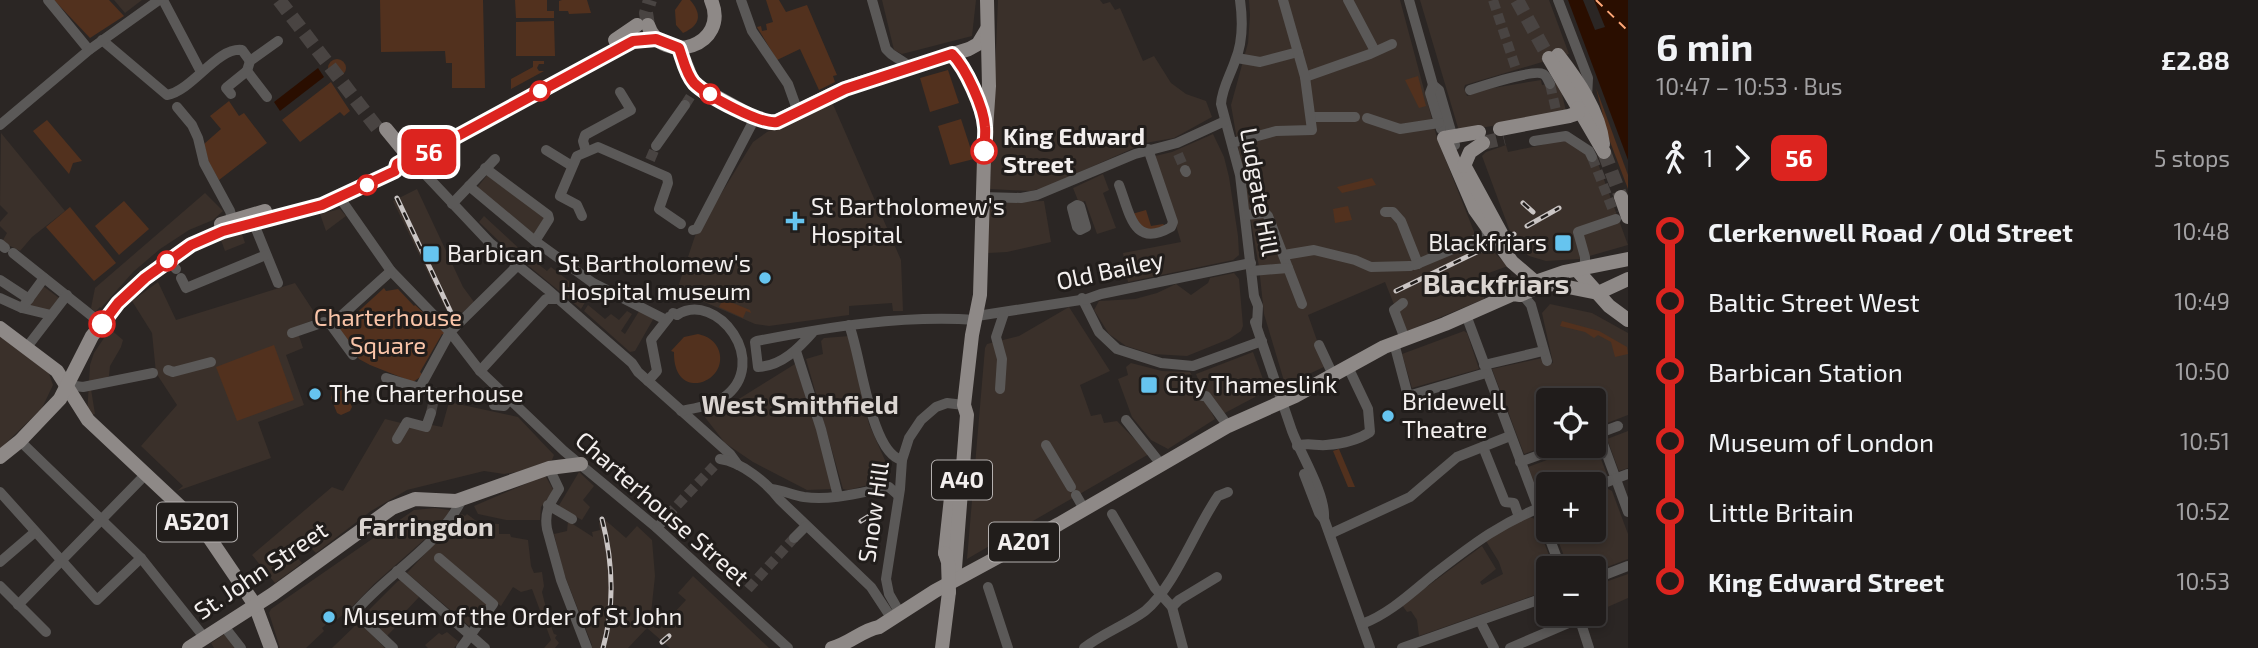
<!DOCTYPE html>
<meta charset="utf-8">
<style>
:root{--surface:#201c1b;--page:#2d2928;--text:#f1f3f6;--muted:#a2a1a3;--line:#3d3a3a}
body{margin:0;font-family:"Exo 2",sans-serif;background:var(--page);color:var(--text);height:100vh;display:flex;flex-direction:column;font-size:26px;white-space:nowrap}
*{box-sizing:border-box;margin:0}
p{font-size:23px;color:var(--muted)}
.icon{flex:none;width:38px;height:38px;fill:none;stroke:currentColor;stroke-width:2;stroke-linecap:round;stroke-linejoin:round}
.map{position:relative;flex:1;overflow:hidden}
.drawer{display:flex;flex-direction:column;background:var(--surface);width:630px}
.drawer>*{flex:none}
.badge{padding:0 14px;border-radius:10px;font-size:24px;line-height:46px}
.buttons{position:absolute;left:1536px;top:388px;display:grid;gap:14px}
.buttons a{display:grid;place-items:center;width:70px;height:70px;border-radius:7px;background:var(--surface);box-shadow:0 4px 10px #0003,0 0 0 2px var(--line);font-size:35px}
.map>.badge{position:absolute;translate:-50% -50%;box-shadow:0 0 0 4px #fff}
.legs{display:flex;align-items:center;gap:10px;height:77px;padding:0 28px;font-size:23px}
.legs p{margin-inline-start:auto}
.head{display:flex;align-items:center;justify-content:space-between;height:119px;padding:0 28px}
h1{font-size:38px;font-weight:700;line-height:52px}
ul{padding:0 28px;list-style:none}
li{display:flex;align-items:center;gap:24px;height:70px;font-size:26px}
li i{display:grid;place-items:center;width:10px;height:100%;margin:0 9px;background:currentColor}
li i::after{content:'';width:18px;height:18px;margin:-9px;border:5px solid;border-radius:50%;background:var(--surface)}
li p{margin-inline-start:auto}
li:first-child i{background:linear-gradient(#0000 50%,currentColor 0)}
li:last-child i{background:linear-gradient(currentColor 50%,#0000 0)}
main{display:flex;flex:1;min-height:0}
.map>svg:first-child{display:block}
.built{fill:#3a302a}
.green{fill:#52311e}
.water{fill:#2a0e00}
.pier{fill:#2b2624}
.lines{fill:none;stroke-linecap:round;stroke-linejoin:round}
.ferry{stroke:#fea777;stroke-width:2;stroke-dasharray:9 7;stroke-linecap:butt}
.minor-tunnel{stroke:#494442;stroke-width:10;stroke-dasharray:10 5;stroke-linecap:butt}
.major-tunnel{stroke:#494442;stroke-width:14;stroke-dasharray:14 7;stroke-linecap:butt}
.minor{stroke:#5b5958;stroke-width:10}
.major{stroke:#8e8987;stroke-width:14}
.rail-casing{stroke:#cac5c4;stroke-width:5}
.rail{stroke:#211d1b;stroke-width:2.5;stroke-dasharray:8;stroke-linecap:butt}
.major-bridge{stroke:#8e8987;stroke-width:14}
.line-1-casing{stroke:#fff;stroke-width:16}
.line-1{stroke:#dc241f;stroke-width:10}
.stop-1-dot{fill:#fff;stroke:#dc241f;stroke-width:3.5}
.poi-dot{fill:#66c4ef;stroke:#211d1b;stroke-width:2.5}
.labels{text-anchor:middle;stroke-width:6;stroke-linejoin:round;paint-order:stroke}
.shield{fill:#211d1b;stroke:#b4b0af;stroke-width:2}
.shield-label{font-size:23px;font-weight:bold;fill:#f3efee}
.stop-label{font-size:24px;font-weight:bold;fill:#f3efee;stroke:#211d1b;text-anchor:start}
.street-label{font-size:24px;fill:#f3efee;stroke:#211d1b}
.poi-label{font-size:24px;fill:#f3efee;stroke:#211d1b;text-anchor:start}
.park-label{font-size:24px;fill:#f9c4a8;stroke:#211d1b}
.neighbourhood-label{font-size:26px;font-weight:bold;fill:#dbd5d1;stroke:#211d1b}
.quarter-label{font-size:28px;font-weight:bold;fill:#dbd5d1;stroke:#211d1b}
</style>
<main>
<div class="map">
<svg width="1628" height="648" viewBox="0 0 1628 648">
<rect width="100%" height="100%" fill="#2b2624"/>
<g class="built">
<polygon points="114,0 142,0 125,13"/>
<polygon points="882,0 976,0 972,36 902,54 894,50"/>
<polygon points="998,0 1100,0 1103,4 1110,2 1115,10 1120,8 1143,61 1154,56 1171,83 1186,94 1206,101 1212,117 1174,138 1145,143 1044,188 1030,191 990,189"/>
<polygon points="1249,0 1400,0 1437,138 1475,234 1508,266 1486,274 1484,299 1405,332 1385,282 1308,315 1326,366 1292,382 1284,381 1264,314 1259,267 1231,105 1248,43 1250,15"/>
<polygon points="1420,0 1549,0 1569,54 1465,85 1464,88 1467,96 1487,89 1541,80 1542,85 1559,82 1567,115 1459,131"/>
<polygon points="832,102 901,260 903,311 893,311 892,303 849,306 849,315 769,326 755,324 677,290 695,236 753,142 767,132"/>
<polygon points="1,133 65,211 32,237 20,251 2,242 7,233 0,226 0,222 8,213 0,205"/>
<polygon points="1213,134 1224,157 1229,177 1238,236 1239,255 1233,260 1128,282 1123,253 1181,242 1155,156 1172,152"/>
<polygon points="1566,136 1595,155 1628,245 1579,259 1546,261 1529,256 1515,245 1482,156 1486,152 1506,145 1508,152 1542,145"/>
<polygon points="488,174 545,217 534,234 476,189"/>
<polygon points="1103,174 1109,190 1103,193 1116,228 1097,234 1085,201 1079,203 1073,188"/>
<polygon points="417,189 463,287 474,302 452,322 393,201"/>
<polygon points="205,193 223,211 213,220 189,230 160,249 133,272 101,308 100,307 95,312 91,308 95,288"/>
<polygon points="1044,201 1051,242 1007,252 988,253 988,202"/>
<polygon points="340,209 346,216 326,231 320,214"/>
<polygon points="484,216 525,254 547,271 551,267 574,285 572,288 580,295 590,287 593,289 581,309 502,244 479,222"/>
<polygon points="242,234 245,243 225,251 221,240"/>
<polygon points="1234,273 1239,279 1243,326 1241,331 1229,339 1187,356 1152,354 1126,346 1109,334 1094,310 1099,301 1135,299 1157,293 1176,284 1191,295 1208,283 1210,278"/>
<polygon points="158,282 176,320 295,283 318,318 291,329 299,336 303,348 286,355 304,405 258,422 271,458 177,491 183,486 141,446 177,405 156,373 152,333 132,301"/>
<polygon points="43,286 59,298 48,312 28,307"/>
<polygon points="1550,304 1592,313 1628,333 1628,415 1594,428 1594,401 1549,401 1549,445 1524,454 1492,369 1542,358 1544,365 1553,363 1542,313"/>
<polygon points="588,305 605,319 611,314 619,320 627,311 632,314 621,331 625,334 641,308 655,316 635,351 630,352 584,311"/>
<polygon points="1069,307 1110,371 1080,385 1091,416 1101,414 1104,423 1117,421 1149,454 967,559 985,348 987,344 1019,336"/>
<polygon points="110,329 123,340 121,347 110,366 109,376 91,389 95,414 87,416 90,365 94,353"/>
<polygon points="1464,331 1467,333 1479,369 1412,388 1402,354"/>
<polygon points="0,335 47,368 53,385 42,408 0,449"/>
<polygon points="850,336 869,424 891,474 885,481 848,490 843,489 806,359 823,354 821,341 824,338"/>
<polygon points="1253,352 1264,382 1255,397 1223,414 1204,394 1196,374"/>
<polygon points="1131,363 1162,371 1190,372 1215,419 1168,449 1151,440 1132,417 1118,379 1128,375 1126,367"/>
<polygon points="795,364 815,423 832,489 807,490 753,462 725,443 704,416 704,413 734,402"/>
<polygon points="449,402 518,417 554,455 552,460 517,472 504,474 484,471 407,490 371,511 316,553 305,542 293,553 302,563 275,583 252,555 332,487 343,491 385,419 401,423 427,424 442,427"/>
<polygon points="1628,431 1628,468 1619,471 1607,439"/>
<polygon points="1595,443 1607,475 1579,485 1549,485 1549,496 1540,499 1528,467 1585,446 1594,446"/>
<polygon points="579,472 594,486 583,500 590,507 582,520 558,507"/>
<polygon points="544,476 546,477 554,491 541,507 540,520 506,520 478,514 474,506"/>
<polygon points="1608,489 1612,491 1628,534 1628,559 1594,572 1594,569 1569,569 1554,530 1594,530 1594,494"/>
<polygon points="435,508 449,510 450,513 434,531 374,584 349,610 335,621 332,619 322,628 324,631 306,648 280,648 269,613 271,609 414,510"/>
<polygon points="462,514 465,516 467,514 479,523 499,524 499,534 510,534 511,537 528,540 531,566 534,573 542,572 544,586 542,592 546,608 549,608 554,616 549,621 554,634 557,635 555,638 559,643 555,648 544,648 551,640 532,589 521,592 513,587 501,606 492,600 469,626 407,573"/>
<polygon points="1530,517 1535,519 1552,563 1554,569 1549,569 1549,590 1419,636 1417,620 1411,611 1407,612 1402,605 1482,546 1496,569 1480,582 1482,585 1503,574 1499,562 1486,541 1507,527"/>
<polygon points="603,518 626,538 637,526 652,540 655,576 650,623 659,629 686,600 678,593 693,576 769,648 670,648 647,628 628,648 591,648 592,645 563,571 554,534 567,531 568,521 593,537 592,532 600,530 599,523"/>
<polygon points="1628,574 1628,598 1594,613 1594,586"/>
<polygon points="401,580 419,597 405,612 407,615 387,636 368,617 367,612 398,581"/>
<polygon points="359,622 385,648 332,648"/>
<polygon points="447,632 459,642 454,648 428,648 425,645 439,633 442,635"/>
<polygon points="226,633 237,648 214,648 211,643"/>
</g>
<g class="green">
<polygon points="54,0 109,0 124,16 90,38"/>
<polygon points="380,0 483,0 485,88 452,88 452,63 446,63 445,51 381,52"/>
<polygon points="515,0 547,0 547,11 554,11 554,18 516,18"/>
<polygon points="562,0 587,0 591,13 569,14 568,11 559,11 559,1"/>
<path d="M682,0H690C702,14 701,25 683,33L676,25L675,10Z"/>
<polygon points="766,0 779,0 786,12 807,5 837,75 833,76 835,82 819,90 800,49 777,60 757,27 761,26 762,31 767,30 766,24 773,22"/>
<polygon points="554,21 555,56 516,56 516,22"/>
<circle cx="337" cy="68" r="9"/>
<polygon points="533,61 544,61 544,64 539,64 537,68 539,71 544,71 511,89 511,79 533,67"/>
<polygon points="948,70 959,103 930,112 920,78"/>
<polygon points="1418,76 1426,106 1419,108 1405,80"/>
<polygon points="331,82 350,111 344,116 340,112 300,142 282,120"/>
<polygon points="1596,88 1628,175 1628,189 1609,139"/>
<polygon points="229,101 239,116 244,113 267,143 219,180 209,163 204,144 221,129 210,116"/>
<polygon points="961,119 974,159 950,165 938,126"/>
<polygon points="47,120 82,161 73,163 69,174 33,131"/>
<polygon points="1372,178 1376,185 1342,193 1337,187"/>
<polygon points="124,201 149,229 119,255 95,226"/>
<polygon points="1348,206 1352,220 1335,223 1333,209"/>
<polygon points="70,207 116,263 94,281 46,227"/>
<polygon points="1146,210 1151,226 1163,224 1167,228 1147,232 1132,214"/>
<polygon points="384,288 386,291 398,289 414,306 415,305 446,333 445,335 442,334 420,372 423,375 413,382 370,365 359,359 339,329"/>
<polygon points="723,299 750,310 751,313 746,311 743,318 719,307"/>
<polygon points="1562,321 1599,331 1627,347 1628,354 1615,357 1611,342 1598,335 1594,338 1585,332 1560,326"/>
<path d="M698,334C707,336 716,341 719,351C729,383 673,403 674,352L671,351L684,337Z"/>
<polygon points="274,345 294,400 237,421 216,367"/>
<polygon points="342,390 345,392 352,407 350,411 341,415 337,413 331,398 332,394"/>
<polygon points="1339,449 1355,487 1348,487 1333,451"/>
</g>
<g class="water">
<polygon points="1568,0 1628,0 1628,160"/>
<polygon points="318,68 324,77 280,111 274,102"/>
</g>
<polygon class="pier" points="1583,0 1594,0 1605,27 1595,30"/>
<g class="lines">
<polyline class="ferry" points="1596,0 1628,31"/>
<g class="minor-tunnel">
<polyline points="1493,0 1516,69"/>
<polyline points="1550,84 1558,119"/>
<polyline points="685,105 697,86"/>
<polyline points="1178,154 1185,170"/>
<polyline points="1592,157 1614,213"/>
<polyline points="650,160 656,146"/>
<polyline points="431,413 434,399"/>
<polyline points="667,516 714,466"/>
<polyline points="748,589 794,538"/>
</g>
<g class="major-tunnel">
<polyline points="279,0 381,133"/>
<polyline points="1517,0 1549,58"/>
<polyline points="648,25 646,13 650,0"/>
<polyline points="684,59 693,81 704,90"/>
<polyline points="1483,143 1504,138"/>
<polyline points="1604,152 1621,197"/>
</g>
<g class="minor">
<polyline points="48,0 89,50"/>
<polyline points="163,0 201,72"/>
<polyline points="741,0 752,31 788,84 798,112"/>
<polyline points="872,0 886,49 891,54 911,67"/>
<path d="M1240,0C1243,21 1243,42 1235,61C1230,76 1222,88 1221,104L1240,175L1254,296L1258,306L1257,325"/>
<polyline points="1348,0 1375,51"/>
<polyline points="1409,0 1433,85 1439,90 1455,145"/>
<polyline points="1558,0 1588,78 1587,98"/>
<path d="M102,40L167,95C193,90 217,47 242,50L250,61"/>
<polyline points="1237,58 1260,62 1298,52"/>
<polyline points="247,71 250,61 278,41"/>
<polyline points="247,71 267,97"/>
<polyline points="1305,77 1370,54 1392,44"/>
<polyline points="1433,85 1430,93 1441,129"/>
<path d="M1470,90C1482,86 1534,69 1543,74C1546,75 1549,82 1550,84"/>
<polyline points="231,94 226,88 247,71"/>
<polyline points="177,107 192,125 198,138 204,163 230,211 234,226"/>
<polyline points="1311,117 1355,117"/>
<polyline points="1367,118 1400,129 1439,123"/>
<polyline points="0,125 89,50 159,0"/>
<polyline points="1534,141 1566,136 1589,151 1592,157"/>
<polyline points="1232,143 1276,131 1312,130 1305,77 1283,0"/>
<polyline points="656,146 685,105"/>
<polyline points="546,150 572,166"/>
<polyline points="586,151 583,141 585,135 631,110 620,92"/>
<polyline points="409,157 490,243 547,289 632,363 638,372 730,454 738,465"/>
<polyline points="485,168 548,215 549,219 535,241"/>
<polyline points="1185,170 1186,172"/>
<path d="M1119,185C1130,213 1133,249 1171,227L1173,222L1148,149"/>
<polyline points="469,186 535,241 593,283 666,320"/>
<polyline points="982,197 1021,198 1037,195 1135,154 1177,143 1225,121"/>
<polyline points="340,198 391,271 450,332 480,371 564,451 657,528 788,648"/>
<polyline points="452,204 495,159"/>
<polygon points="1077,205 1080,206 1086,227 1080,230 1077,227 1072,208"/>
<polyline points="1385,212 1393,212 1401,221 1418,264"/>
<polyline points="1246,215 1265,213 1268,216 1302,304"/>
<polyline points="582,216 577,205 560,196 577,156 598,147 667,177 668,183 659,209 681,224"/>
<polyline points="254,224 278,283"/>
<polyline points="693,230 697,229 755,118"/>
<polyline points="0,244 5,248"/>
<polyline points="13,253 102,324"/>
<polyline points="1284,255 1314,250 1355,260 1371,267 1410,266"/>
<polyline points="168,260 176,269"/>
<polyline points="1415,265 1486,235 1496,229"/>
<polyline points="1585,269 1585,257 1578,232 1616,219"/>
<polyline points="1252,271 1288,268"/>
<polyline points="181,278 186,288 266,255"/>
<polyline points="0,280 29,299"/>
<polyline points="1522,294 1531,305 1547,361"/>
<polyline points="0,298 22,308 51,315"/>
<polyline points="1082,298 1099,332 1117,349 1161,363 1193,366 1262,341"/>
<polyline points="1403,303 1394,310 1405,339"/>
<polyline points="22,308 44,278"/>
<path d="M673,313L677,315C716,289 773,363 723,398C712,406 695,408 681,411"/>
<polyline points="1466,315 1561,569"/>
<polyline points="977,316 1087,299 1101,294 1251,263"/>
<path d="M1255,322L1292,431C1301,455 1326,494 1324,519"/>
<polyline points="331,325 391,271"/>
<polyline points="331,325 353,355"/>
<path d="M849,325C861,354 870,453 902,460"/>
<path d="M814,331C799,348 782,366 758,367L755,342L757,341C828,327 902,315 976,320"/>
<polyline points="292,333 324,322 331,325"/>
<polyline points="1394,343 1408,396 1486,373"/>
<polyline points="1319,345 1333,375"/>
<polyline points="27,347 67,295"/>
<polyline points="796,351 821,429 838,496"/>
<polyline points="1484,365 1543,351"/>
<polyline points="168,370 173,372 211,362"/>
<polyline points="480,371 546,299 556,299"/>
<polyline points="386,378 440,394"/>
<polyline points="648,381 657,371 651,340 669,317"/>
<polyline points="68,385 83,387 153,373"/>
<polyline points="419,389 450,332 517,266"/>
<polyline points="1000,389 1002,359 996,337 1004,313"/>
<polyline points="1202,396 1206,396 1228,426"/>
<polyline points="494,405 504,406 510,399"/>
<polyline points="1126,420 1160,463"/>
<polyline points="1599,433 1628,512"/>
<polyline points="1594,435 1618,426"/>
<polyline points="397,439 407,422 426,427 431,413"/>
<polyline points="20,441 141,558 204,637"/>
<polyline points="1046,445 1071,487"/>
<path d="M1297,446C1307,442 1316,446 1326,445C1340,444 1358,440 1370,432L1368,409L1348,367"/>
<polyline points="1483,447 1505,502 1514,503 1519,517"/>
<path d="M720,459C742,462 767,483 780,500L871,587L892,619"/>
<polyline points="1520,462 1564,446"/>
<path d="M549,468L559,489C550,503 544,512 547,529L561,580L587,648"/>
<polyline points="1304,474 1319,513 1324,519 1370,648"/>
<polyline points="1594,487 1628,474"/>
<path d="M771,489C783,490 792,495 804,497C832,501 862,492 889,487L898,495"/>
<polyline points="0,492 97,600 141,558"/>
<polyline points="1076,495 1084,509"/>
<polyline points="548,505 572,519"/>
<polyline points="1112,514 1155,588 1172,607 1183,648"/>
<polyline points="657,528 667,516"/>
<polyline points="1330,534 1410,497 1457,457 1510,436"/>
<polyline points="794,538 806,526"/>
<polyline points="439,558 493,604 461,648"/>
<polyline points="0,562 35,532"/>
<polyline points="397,571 485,648"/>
<polyline points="1594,579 1628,566"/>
<polyline points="0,586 46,632"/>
<polyline points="988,587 1008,648"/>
<polyline points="18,605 146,474"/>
<polyline points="1172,607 1179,600 1217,577"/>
<polyline points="1578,614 1589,648"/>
<polyline points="895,618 897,608 889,594 886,579 900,489 902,460 909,438 921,420 936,407 947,403 964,405"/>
<polyline points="1480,621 1494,648"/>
<path d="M1362,624C1389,614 1411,593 1433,575C1473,544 1501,522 1549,504"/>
<polyline points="223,625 241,648"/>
<path d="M393,648L355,612C387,574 437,547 460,503L459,500"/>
<path d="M1084,648C1103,633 1126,625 1145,611C1175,586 1195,529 1218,496L1228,492"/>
<polyline points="1402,648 1549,596"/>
<polyline points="1510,648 1578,619"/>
</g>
<g class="major">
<path d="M648,25C662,67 731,46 711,0"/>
<polyline points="615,40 637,25"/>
<path d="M952,54C968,69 978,97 983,118"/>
<path d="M1558,55C1578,81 1599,111 1603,144"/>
<polyline points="1549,58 1604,152"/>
<polyline points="704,90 755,118 773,123 845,88 969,49 978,44 987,29"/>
<polyline points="386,129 409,157"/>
<polyline points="1500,129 1569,116 1578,113 1578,108"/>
<polyline points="1479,132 1444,138 1475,210 1512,262 1540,286"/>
<polyline points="1464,165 1501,233"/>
<polyline points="1464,166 1470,152 1483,143"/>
<polyline points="1621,197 1628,217"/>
<polyline points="221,224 265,211"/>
<polyline points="1577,270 1609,306 1628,320"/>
<polyline points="1538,281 1564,272 1628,259"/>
<polyline points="0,328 57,371 88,420 202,527 255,605 271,648"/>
<path d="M0,457L20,441L60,399L92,336L118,303L145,278L168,260L191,245L223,231L322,205L395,171L397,164C407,159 416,151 428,152L627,44L638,40L656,39"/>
<polyline points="945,553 953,479"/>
<polyline points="955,568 967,415 964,405 972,335 980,295 984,159 989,86 987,0"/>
<polyline points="189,648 273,594 392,508 415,499 456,501 549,468 581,464"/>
<path d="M832,648C849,644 862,630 879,627L935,591L1059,524L1228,426L1295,396L1384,347L1445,324L1513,294L1520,295L1540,286L1553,284L1598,293L1628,279"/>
<polyline points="942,648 949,592"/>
</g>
<g class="rail-casing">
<g id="rail">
<polyline points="397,198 454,319"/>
<polyline points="1523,203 1533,212"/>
<polyline points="1527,226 1559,208"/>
<polyline points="1396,291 1514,234"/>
<path d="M602,519C613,562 615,605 603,648"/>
<polyline points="861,521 869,516"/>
<polyline points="662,642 669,636"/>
</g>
</g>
<use href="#rail" class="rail"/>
<polyline class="major-bridge" points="945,553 948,562 949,592"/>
</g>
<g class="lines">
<g class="line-1-casing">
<path id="line-1" d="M102,324L118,303L145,278L191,245L223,231L322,205L395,171L397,164L421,151H430L620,48L633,41L656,39L679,48C683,59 686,74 694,83C706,95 761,125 777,122L845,89L952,54C966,68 984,108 985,127C986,135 984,143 984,151"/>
</g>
<use href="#line-1" class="line-1"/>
</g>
<g class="stop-1-dot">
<circle cx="540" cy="91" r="9"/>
<circle cx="710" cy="94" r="9"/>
<circle cx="984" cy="151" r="12"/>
<circle cx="367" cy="185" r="9"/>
<circle cx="167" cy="261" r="9"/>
<circle cx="102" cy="324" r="12"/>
</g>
<g class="poi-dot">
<path d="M791.5 210.5h7v7h7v7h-7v7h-7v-7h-7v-7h7z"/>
<rect x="1554" y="234" width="18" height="18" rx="3.5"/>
<rect x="422" y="245" width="18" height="18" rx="3.5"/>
<circle cx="765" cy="278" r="7"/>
<rect x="1140" y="376" width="18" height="18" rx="3.5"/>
<circle cx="315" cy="394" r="7"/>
<circle cx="1388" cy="416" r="7"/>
<circle cx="329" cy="617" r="7"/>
</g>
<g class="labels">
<g class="shield">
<rect x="932" y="460.5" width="60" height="39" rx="5"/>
<rect x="157" y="502.5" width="80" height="39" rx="5"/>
<rect x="989" y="522.5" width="70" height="39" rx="5"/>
</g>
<g class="shield-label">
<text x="962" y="488">A40</text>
<text x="197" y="530">A5201</text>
<text x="1024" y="550">A201</text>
</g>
<g class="stop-label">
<text x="1003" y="145">King Edward<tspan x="1003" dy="28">Street</tspan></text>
</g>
<g class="street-label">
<text transform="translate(1259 192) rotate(80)" y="8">Ludgate Hill</text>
<text transform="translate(1110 271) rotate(-12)" y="8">Old Bailey</text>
<text transform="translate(662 509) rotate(41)" y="8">Charterhouse Street</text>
<text transform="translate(874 512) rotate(-82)" y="8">Snow Hill</text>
<text transform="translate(261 571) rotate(-34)" y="8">St. John Street</text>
</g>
<g class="poi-label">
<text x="811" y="215">St Bartholomew's<tspan x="811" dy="28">Hospital</tspan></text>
<text x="1547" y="251" text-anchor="end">Blackfriars</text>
<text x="447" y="262">Barbican</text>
<text x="751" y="272" text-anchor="end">St Bartholomew's<tspan x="751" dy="28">Hospital museum</tspan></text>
<text x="1165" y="393">City Thameslink</text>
<text x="329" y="402">The Charterhouse</text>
<text x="1402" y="410">Bridewell<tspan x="1402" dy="28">Theatre</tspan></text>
<text x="343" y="625">Museum of the Order of St John</text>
</g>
<g class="park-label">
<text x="388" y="326">Charterhouse<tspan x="388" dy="28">Square</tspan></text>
</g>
<g class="neighbourhood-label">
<text x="800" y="414">West Smithfield</text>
<text x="426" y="536">Farringdon</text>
</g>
<g class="quarter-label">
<text x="1496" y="294">Blackfriars</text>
</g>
</g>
</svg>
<div class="buttons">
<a><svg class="icon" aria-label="locate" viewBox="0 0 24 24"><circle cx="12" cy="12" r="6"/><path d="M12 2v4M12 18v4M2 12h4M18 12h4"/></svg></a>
<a>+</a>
<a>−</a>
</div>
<b class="badge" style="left:429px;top:152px;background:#dc241f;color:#fff">56</b>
</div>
<section class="drawer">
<div class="head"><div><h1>6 min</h1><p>10:47 – 10:53 · Bus</p></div><b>£2.88</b></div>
<div class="legs"><svg class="icon" aria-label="walk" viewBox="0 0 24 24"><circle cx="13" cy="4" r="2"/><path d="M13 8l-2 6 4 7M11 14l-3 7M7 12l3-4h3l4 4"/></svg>1<svg class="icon" aria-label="forward" viewBox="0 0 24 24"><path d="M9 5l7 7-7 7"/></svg><b class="badge" style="background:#dc241f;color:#fff">56</b><p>5 stops</p></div>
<ul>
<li><i style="color:#dc241f"></i><b>Clerkenwell Road / Old Street</b><p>10:48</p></li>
<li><i style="color:#dc241f"></i><span>Baltic Street West</span><p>10:49</p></li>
<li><i style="color:#dc241f"></i><span>Barbican Station</span><p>10:50</p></li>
<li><i style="color:#dc241f"></i><span>Museum of London</span><p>10:51</p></li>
<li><i style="color:#dc241f"></i><span>Little Britain</span><p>10:52</p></li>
<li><i style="color:#dc241f"></i><b>King Edward Street</b><p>10:53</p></li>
</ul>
</section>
</main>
